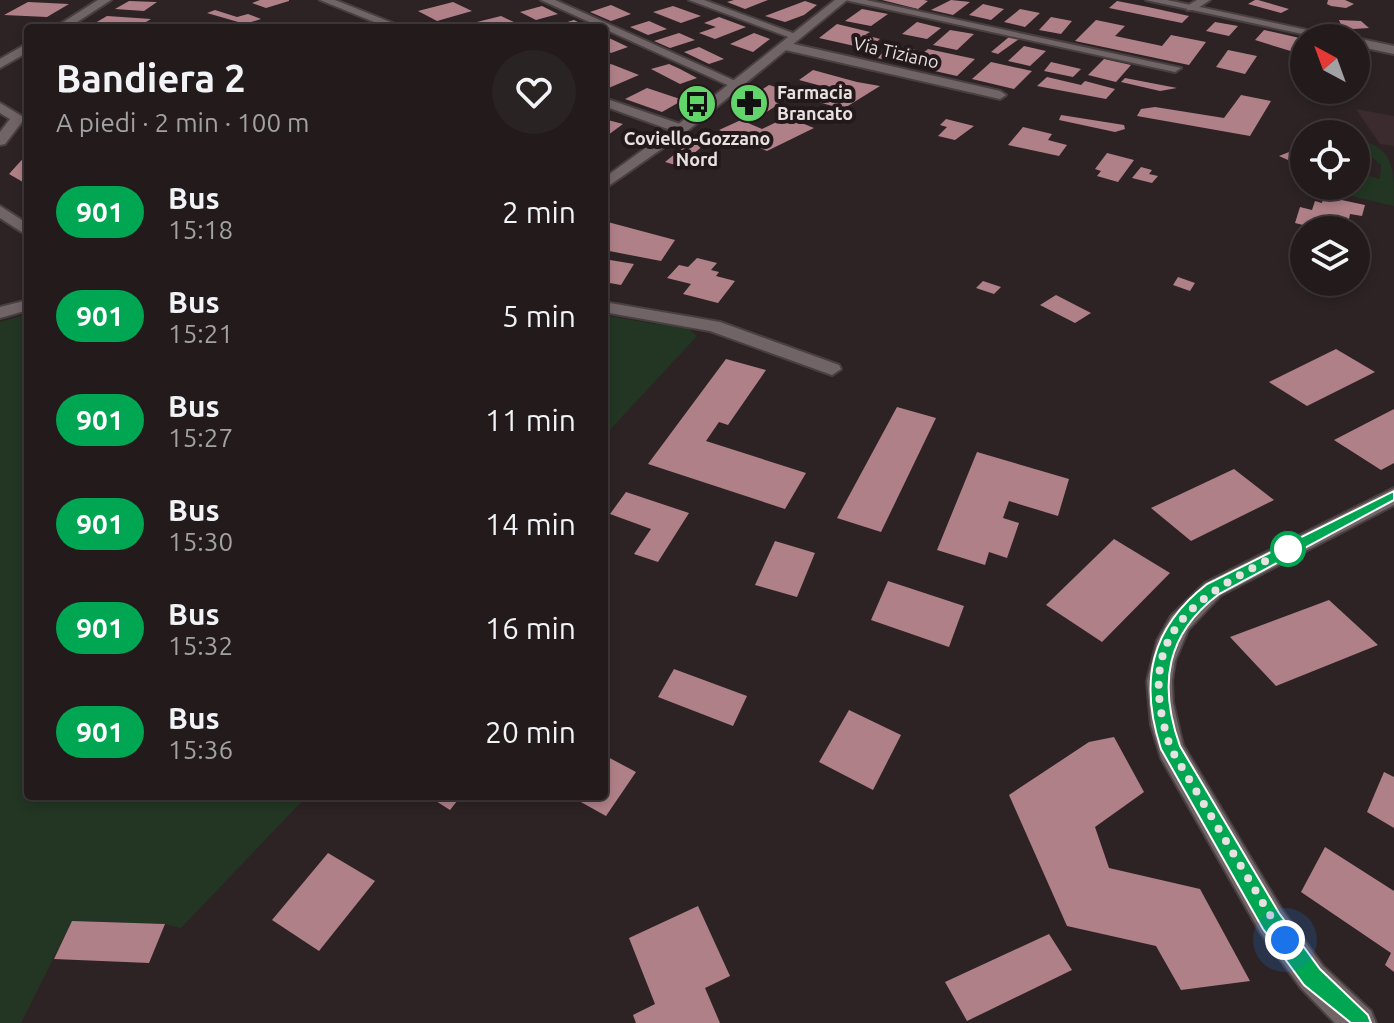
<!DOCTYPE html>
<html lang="it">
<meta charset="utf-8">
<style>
:root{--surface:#221a1b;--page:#2a2324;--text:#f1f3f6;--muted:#a2a1a3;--line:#3f383a}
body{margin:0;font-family:Ubuntu,sans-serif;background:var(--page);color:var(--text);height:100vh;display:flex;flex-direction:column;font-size:30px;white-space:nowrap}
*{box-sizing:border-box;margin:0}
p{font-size:26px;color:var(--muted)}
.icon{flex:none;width:44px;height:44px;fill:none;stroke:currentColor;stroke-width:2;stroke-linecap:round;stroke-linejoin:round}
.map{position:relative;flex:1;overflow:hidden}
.sheet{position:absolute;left:24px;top:24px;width:584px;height:776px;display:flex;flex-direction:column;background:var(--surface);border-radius:8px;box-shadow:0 4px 12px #0003,0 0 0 2px var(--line)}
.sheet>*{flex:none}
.badge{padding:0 16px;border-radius:26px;font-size:28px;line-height:52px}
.needle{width:52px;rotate:319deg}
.fabs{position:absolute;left:1290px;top:24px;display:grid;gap:16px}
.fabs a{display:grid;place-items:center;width:80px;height:80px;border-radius:50%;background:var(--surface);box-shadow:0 4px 12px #0003,0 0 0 2px var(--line);font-size:40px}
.you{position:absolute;width:40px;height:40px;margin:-20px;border:6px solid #fff;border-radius:50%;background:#1a73e8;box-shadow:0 0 0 12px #1a73e833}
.map>.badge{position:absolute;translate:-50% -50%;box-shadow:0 0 0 4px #fff}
.round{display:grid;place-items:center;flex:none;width:84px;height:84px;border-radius:42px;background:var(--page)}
.overview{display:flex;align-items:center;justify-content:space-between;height:136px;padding:0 32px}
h1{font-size:38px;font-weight:700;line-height:60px}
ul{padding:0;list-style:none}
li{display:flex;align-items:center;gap:24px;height:104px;padding:0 32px}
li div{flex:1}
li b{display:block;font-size:30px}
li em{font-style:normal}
li .badge{min-width:88px;font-weight:700;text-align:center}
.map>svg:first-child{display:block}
.built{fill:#3c2b2e}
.green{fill:#223623}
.building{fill:#b08088}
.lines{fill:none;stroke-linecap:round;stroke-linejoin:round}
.minor-casing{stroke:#483f41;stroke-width:4}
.tertiary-casing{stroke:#483f41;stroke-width:4}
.secondary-casing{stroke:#483f41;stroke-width:4}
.minor{fill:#716466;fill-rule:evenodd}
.tertiary{fill:#716466;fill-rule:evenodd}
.secondary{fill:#716466;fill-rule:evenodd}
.line{fill:#00a651;stroke:#fff;stroke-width:2}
.walk{stroke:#e8e1e2;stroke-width:8;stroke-dasharray:0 14.4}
.stop-dot{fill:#fff;stroke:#00a651;stroke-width:4}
.labels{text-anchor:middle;stroke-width:8;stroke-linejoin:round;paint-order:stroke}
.far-street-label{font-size:18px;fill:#e8e1e2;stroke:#23191b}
.far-poi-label{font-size:18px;font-weight:bold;fill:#e8e1e2;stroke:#23191b;text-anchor:start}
</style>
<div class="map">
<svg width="1394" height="1023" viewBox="0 0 1394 1023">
<rect width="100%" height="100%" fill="#2d2324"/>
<polygon class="built" points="1356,109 1394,116 1394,146 1380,144"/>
<g class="green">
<path d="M1356,138C1394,150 1394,164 1394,206L1312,187L1356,186V173L1380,179L1381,165L1356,144Z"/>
<polygon points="28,314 28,796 307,796 181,928 165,924 72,921 21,1023 0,1023 0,322"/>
<polygon points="604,315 654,324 684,325 697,336 604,436"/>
</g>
<g class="building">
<polygon points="260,0 289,0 289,1 266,8 252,3"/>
<polygon points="734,0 768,0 745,9 727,2"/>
<polygon points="882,0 924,0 928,1 918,9"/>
<polygon points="951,0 970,2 953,15 931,10"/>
<polygon points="1255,0 1258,0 1289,9 1281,13 1248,4"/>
<polygon points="1328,0 1345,0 1354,4 1346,8 1331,6 1327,4"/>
<polygon points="129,1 157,2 144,11 115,9"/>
<polygon points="805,1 817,5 804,15 785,22 765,16"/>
<polygon points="1117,1 1148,7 1189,16 1182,23 1109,8"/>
<polygon points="28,2 69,4 47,17 4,15"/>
<polygon points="453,2 472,11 437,21 418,11"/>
<polygon points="983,4 1004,9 991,20 969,15"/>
<polygon points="611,5 631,14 611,21 590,12"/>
<polygon points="542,6 558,14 536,20 520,12"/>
<polygon points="673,6 701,16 681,23 653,12"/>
<polygon points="862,9 888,14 871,26 845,21"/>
<polygon points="1020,9 1040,13 1025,27 1004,22"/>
<polygon points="215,10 237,17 248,14 261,19 245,24 207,13"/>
<polygon points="107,16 151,19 136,28 90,26"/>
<polygon points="501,16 518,24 505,28 453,28"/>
<polygon points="719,17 746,27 715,39 699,33 716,27 704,23"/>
<polygon points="1051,17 1072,21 1061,34 1039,30"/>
<polygon points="574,20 589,28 551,28 551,27"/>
<polygon points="1096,20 1125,26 1115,36 1162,46 1171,35 1206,42 1189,65 1075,41"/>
<polygon points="1339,20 1361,21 1369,28 1353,29 1341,25"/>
<polygon points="649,21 667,29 648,35 630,27"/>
<polygon points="917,22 941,28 927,39 902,34"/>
<polygon points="1215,22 1238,26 1229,36 1206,31"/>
<polygon points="837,24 870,32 865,35 880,39 868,49 819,38"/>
<polygon points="950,30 974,34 957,50 933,45"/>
<polygon points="1264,30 1304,39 1304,45 1297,53 1255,40"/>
<polygon points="679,33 695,40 670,48 654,41"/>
<polygon points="754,33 770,39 753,52 730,44"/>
<polygon points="1009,37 1019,39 998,54 991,52"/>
<polygon points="609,38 628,47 611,53 604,49 604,40"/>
<polygon points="892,45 916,50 902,63 877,58"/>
<polygon points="1024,46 1046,51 1030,66 1008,61"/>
<polygon points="699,47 724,59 709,64 684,52"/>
<polygon points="928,49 975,59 957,76 908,65"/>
<polygon points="1228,50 1257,56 1245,74 1216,67"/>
<polygon points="1104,59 1131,65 1116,82 1088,75"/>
<polygon points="991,62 1032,71 1014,89 972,79"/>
<polygon points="1051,62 1081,69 1073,77 1044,71"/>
<polygon points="611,64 639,75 604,90 604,67"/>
<polygon points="669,64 680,69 697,78 680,84 651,69"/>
<polygon points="813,70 857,82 880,86 843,109 815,101 833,89 799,80"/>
<polygon points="1047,77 1081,85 1085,81 1115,89 1106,99 1037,86"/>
<polygon points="1125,78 1177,88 1160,91 1121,82"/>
<polygon points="769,85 796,93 765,113 738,105"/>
<polygon points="647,88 683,100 662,112 625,99"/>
<polygon points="1241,95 1271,101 1250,136 1137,116 1141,109 1155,107 1224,118"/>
<polygon points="1061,115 1124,125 1125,129 1115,132 1059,120"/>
<polygon points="787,117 814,128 767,151 719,130 741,120 762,129"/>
<polygon points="604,119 623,124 604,138"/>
<polygon points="946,119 974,126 955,140 938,136 947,127 940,125"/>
<polygon points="1023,127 1052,134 1048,140 1067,145 1059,156 1008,145"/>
<polygon points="691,141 705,144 679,166 665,162"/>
<polygon points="1304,146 1304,167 1279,156"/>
<polygon points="28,153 28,185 9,174"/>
<polygon points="1107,153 1134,160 1118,182 1097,176 1101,171 1095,169"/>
<polygon points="1141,167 1152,170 1149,174 1158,176 1152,183 1132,178"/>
<polygon points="1323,196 1365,205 1362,216 1350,214 1347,230 1323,230 1295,223 1300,207 1312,210 1315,201 1322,203"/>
<polygon points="604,221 675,240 661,261 604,250"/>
<polygon points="697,258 717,263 711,270 719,272 716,276 735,281 718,303 683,294 691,284 667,278 679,265 688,267"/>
<polygon points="604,259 634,264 621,285 604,282"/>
<polygon points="1178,277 1195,283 1190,291 1173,285"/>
<polygon points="983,281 1001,287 994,294 976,288"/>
<polygon points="1056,295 1091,313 1075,323 1040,305"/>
<polygon points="1336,349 1375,372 1307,406 1269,382"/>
<polygon points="726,359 766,370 728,425 719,422 706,441 806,473 785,509 648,464"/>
<polygon points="897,407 936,418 881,532 837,518"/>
<polygon points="1394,409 1394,463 1381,470 1334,440"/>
<polygon points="977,452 1069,479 1058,516 1009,501 1003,518 1019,523 1007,558 989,552 985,565 937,550"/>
<polygon points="1234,469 1274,500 1191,541 1151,508"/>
<polygon points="626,492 689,513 658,562 634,554 651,529 610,514"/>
<polygon points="1114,539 1170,573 1102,642 1046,605"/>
<polygon points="775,541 815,553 797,597 755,585"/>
<polygon points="888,581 964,606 949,647 871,620"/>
<polygon points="1329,600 1378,645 1276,686 1230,637"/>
<polygon points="674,669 747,696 733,726 658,697"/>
<polygon points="849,710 901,735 873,790 819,762"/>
<polygon points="1114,737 1144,792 1095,827 1109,868 1200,889 1250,981 1181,990 1156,946 1067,926 1009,795 1089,742"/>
<polygon points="604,755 636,772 606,816 570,796 604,796"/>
<polygon points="1384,772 1394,777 1394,828 1367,812"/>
<polygon points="428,796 461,796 450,810"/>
<polygon points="1325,847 1394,891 1394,972 1385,965 1391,953 1301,892"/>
<polygon points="328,853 375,881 319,951 272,920"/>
<polygon points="698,906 730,976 705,988 720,1023 636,1023 633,1015 655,1004 629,938"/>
<polygon points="72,921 165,924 149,963 54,959"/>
<polygon points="1049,934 1072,970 967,1021 945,982"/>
</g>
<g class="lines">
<g class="minor-casing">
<g id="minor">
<polygon points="98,0 111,0 68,28 54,28"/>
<polygon points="320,0 335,0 405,28 389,28"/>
<polygon points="541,0 555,0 742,84 732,87"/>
<polygon points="689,0 704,0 801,36 791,38"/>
<polygon points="845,0 866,0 1181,68 1175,72"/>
<polygon points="1197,0 1210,0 1195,10 1187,10 1187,6"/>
<polygon points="785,42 1000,91 1006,95 1000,99 781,49 779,46"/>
<polygon points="28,43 28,52 0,68 0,59"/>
<polygon points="604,98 686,126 688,129 676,132 604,106"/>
<polygon points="0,103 25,118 5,144 0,145 0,132 10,119 0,113"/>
<polygon points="0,206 28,224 28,236 0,218"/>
<polygon points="604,302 720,322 839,365 841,369 832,375 710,331 604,312"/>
<polygon points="1394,488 1394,505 1221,595 1188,630 1175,661 1172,681 1173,703 1183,745 1282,910 1323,966 1371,1011 1376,1023 1335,1023 1301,988 1260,932 1161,758 1151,725 1147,681 1157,641 1171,616 1205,583"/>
</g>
</g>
<g class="tertiary-casing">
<g id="tertiary">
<polygon points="1146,0 1167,0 1344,38 1321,38"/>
<polygon points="1356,38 1394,46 1394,54 1356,46"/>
</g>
</g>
<g class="secondary-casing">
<g id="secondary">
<polygon points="835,0 847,0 686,132 604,189 604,178 676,126"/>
<polygon points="28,300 28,310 0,318 0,307"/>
</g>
</g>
<use href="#minor" class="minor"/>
<use href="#tertiary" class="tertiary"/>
<use href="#secondary" class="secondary"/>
</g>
<path class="line" d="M1394,491V500L1219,594C1166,634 1158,684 1180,746L1279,913L1320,969L1368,1015L1371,1023H1351L1304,985L1263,929L1161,749C1139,682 1150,628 1207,584Z"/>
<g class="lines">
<path class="walk" d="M1285,940L1171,749C1130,630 1197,596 1291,548L1288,549"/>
</g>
<defs>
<g id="pharmacy-disc" transform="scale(2)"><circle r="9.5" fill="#61d46a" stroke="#23191b"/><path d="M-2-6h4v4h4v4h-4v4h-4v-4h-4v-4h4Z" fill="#111"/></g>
<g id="bus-disc" transform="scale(2)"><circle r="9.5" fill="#61d46a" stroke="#23191b"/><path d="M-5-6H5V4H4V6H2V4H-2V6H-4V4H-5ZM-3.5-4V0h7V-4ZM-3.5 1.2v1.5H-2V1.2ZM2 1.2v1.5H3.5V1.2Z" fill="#111"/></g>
</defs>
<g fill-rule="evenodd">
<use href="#pharmacy-disc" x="749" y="103"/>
<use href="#bus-disc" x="697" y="104"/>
</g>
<circle class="stop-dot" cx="1288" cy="549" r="16"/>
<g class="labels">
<g class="far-street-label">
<text transform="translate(896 53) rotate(13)" y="6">Via Tiziano</text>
</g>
<g class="far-poi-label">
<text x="777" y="99">Farmacia<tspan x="777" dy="21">Brancato</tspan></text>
<text x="697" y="145" text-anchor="middle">Coviello-Gozzano<tspan x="697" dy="21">Nord</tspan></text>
</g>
</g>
</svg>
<div class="fabs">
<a><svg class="needle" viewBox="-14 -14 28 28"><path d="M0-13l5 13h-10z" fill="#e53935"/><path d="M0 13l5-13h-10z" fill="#a2a1a3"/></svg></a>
<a><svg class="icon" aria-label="locate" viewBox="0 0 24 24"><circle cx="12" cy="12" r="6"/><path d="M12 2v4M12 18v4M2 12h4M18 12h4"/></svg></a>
<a><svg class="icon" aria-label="layers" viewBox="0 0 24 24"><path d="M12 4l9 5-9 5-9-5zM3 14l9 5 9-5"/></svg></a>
</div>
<div class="you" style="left:1285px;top:940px"></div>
<section class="sheet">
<div class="overview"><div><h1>Bandiera 2</h1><p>A piedi · 2 min · 100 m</p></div><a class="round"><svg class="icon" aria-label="heart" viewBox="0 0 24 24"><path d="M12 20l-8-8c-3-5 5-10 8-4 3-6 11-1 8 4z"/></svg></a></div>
<ul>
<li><span class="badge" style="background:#00a651;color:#fff">901</span><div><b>Bus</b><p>15:18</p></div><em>2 min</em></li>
<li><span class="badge" style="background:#00a651;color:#fff">901</span><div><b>Bus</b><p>15:21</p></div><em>5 min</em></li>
<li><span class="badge" style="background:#00a651;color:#fff">901</span><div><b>Bus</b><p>15:27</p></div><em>11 min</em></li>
<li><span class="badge" style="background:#00a651;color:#fff">901</span><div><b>Bus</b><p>15:30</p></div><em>14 min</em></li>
<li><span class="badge" style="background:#00a651;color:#fff">901</span><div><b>Bus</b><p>15:32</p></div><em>16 min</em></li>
<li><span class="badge" style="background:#00a651;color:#fff">901</span><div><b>Bus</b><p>15:36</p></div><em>20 min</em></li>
</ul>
</section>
</div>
